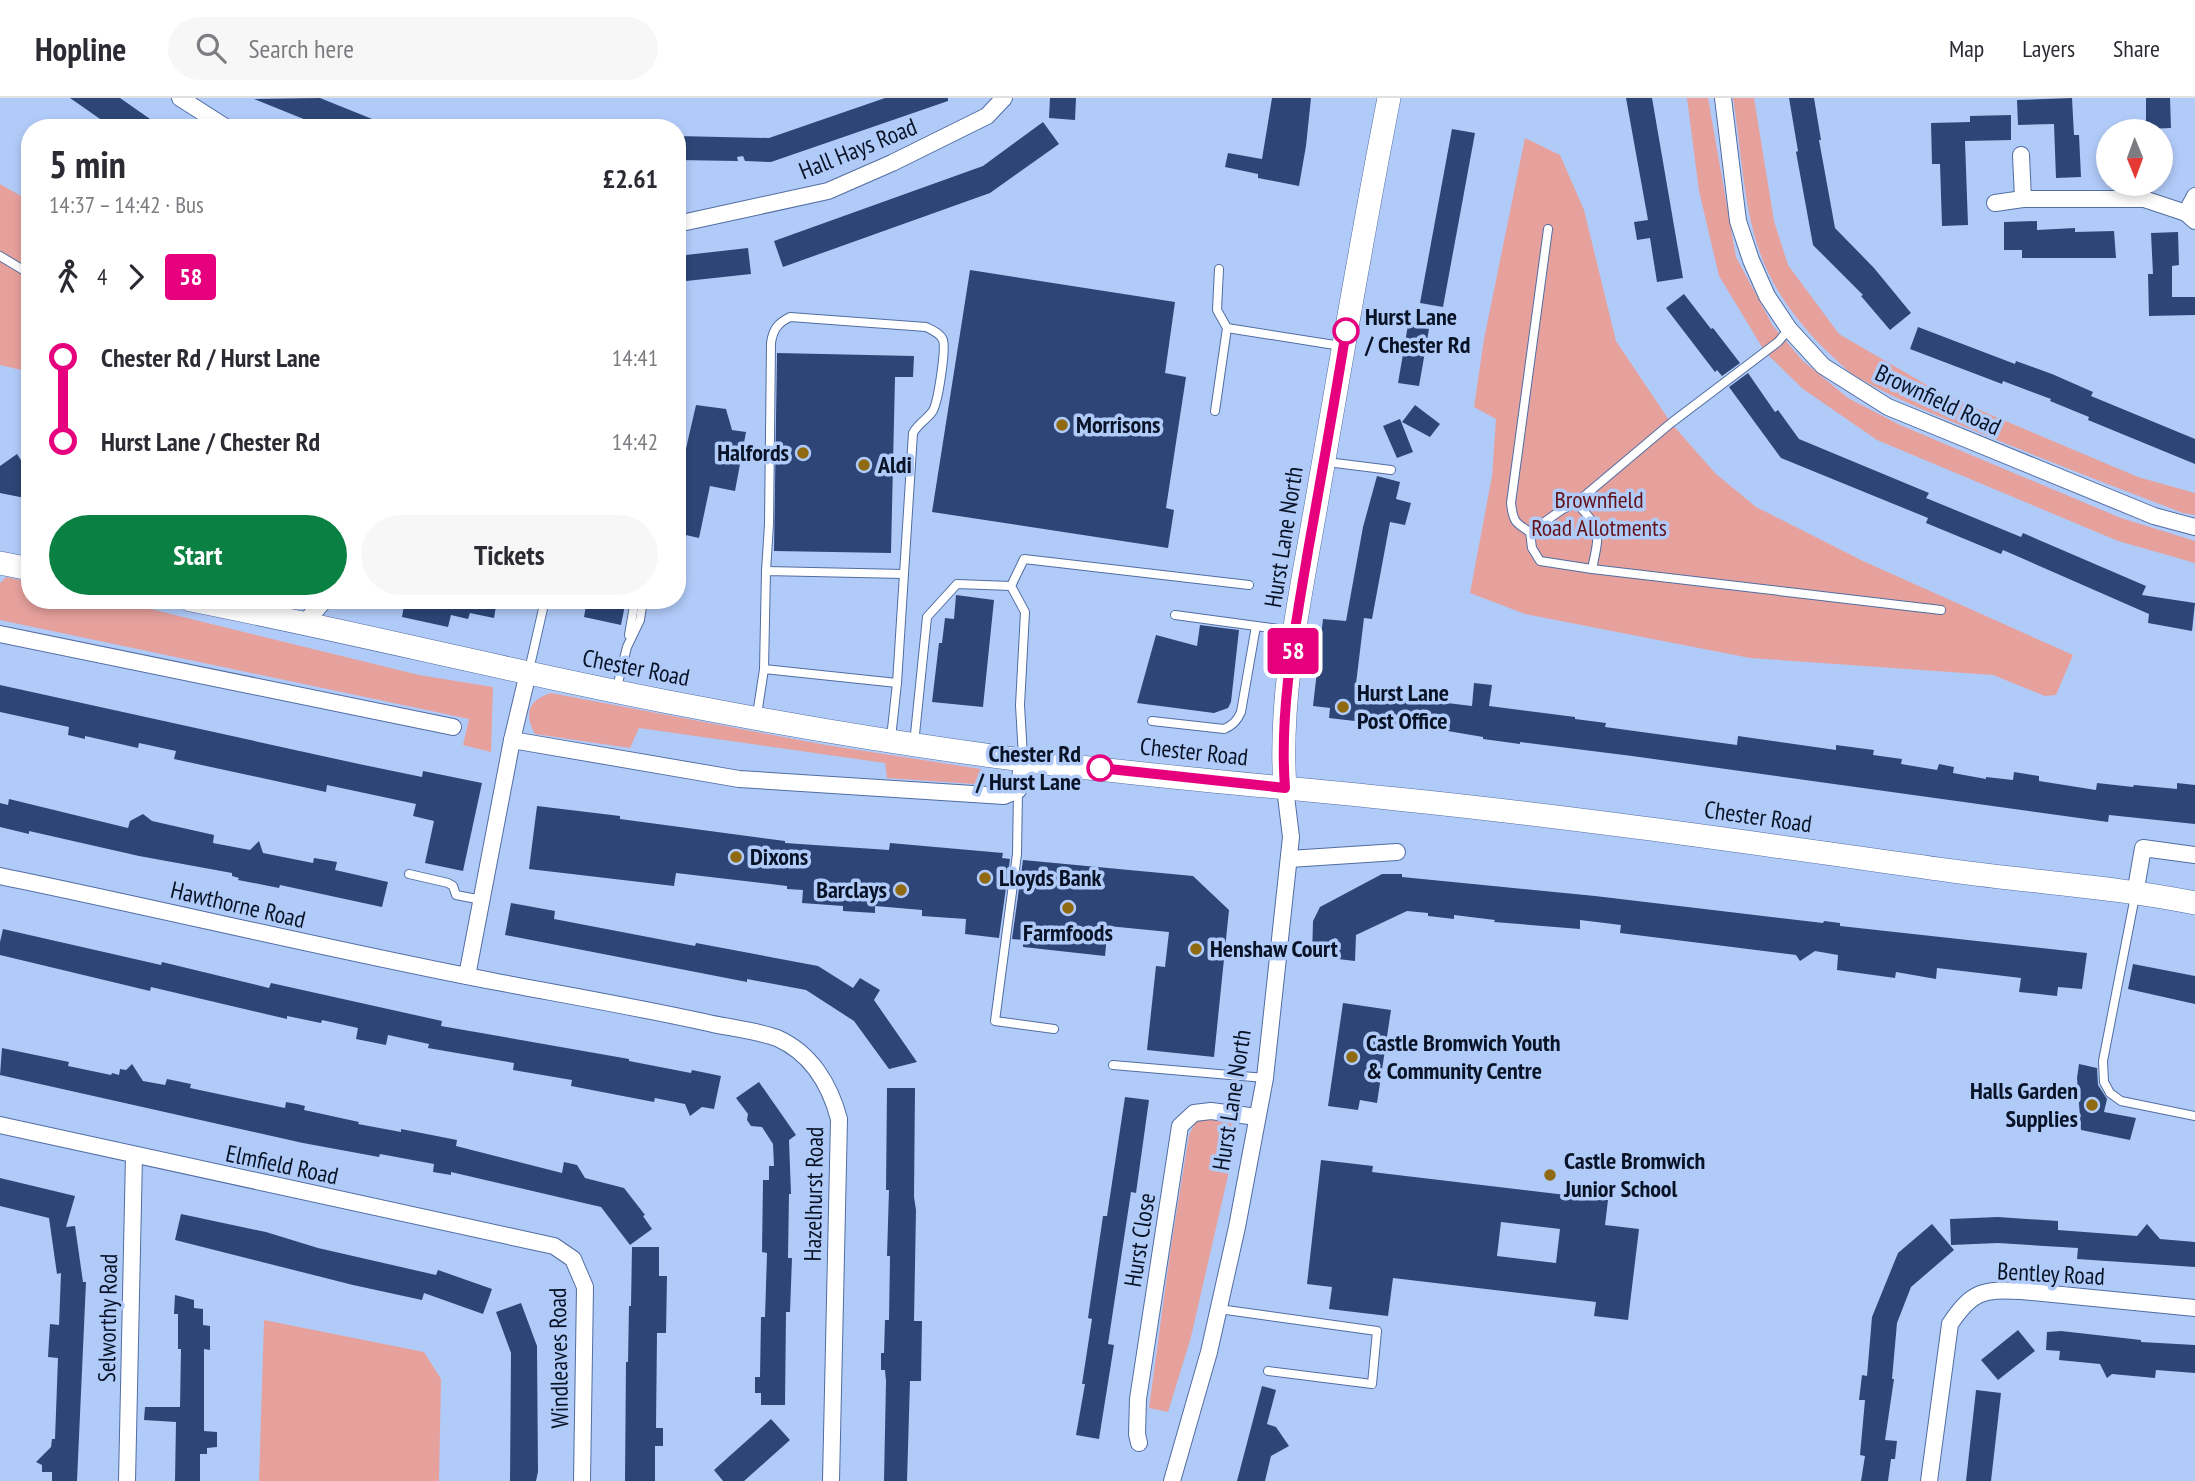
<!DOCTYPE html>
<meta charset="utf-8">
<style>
:root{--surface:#fff;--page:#f7f7f7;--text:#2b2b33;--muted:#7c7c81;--line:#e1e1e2;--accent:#0b8043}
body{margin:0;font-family:"PT Sans Narrow",sans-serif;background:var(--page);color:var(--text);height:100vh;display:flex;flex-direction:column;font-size:26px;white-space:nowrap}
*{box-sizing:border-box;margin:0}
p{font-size:23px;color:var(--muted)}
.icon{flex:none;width:38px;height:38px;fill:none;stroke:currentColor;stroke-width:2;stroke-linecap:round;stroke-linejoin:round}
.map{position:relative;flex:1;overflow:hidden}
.side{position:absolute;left:21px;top:21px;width:665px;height:490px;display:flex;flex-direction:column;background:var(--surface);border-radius:28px;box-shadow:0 4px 10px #0003}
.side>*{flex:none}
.badge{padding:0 14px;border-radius:5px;font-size:24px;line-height:46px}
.needle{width:46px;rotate:179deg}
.tools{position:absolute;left:2096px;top:21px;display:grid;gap:14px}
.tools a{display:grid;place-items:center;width:77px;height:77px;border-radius:50%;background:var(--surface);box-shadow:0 4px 10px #0003;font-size:35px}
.map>.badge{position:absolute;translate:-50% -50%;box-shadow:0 0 0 4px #fff}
.legs{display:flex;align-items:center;gap:10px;height:77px;padding:0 28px;font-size:23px}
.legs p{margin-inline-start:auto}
.overview{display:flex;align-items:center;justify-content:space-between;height:119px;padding:0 28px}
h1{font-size:38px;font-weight:800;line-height:52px}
.primary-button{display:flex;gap:14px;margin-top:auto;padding:14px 28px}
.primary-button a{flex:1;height:80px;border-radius:42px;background:var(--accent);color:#fff;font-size:28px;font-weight:800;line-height:80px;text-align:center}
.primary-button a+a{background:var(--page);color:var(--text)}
ul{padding:0 28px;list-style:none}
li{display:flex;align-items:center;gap:24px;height:84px;font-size:26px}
li i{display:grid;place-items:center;width:10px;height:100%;margin:0 9px;background:currentColor}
li i::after{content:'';width:18px;height:18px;margin:-9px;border:5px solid;border-radius:50%;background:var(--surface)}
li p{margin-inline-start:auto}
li:first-child i{background:linear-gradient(#0000 50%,currentColor 0)}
li:last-child i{background:linear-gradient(currentColor 50%,#0000 0)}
header{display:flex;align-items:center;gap:42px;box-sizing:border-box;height:98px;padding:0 35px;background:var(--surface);border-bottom:2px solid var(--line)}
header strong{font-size:33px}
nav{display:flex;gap:38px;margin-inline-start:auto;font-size:24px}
.search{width:490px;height:63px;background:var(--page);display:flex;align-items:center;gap:18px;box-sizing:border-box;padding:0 24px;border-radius:38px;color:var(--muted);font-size:26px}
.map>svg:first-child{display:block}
.green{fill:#e7a19d}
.building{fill:#2d4677;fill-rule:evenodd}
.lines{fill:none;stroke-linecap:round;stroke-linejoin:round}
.lane-casing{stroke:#516da1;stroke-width:10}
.street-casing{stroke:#516da1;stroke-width:18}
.secondary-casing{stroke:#516da1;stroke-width:24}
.lane{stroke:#fff;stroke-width:8}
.street{stroke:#fff;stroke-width:16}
.secondary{stroke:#fff;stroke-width:23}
.line-1-casing{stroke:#fff;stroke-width:16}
.line-1{stroke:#e6007e;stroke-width:10}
.stop-1-dot{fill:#fff;stroke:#e6007e;stroke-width:3.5}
.poi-dot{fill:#906a10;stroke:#b1cbf9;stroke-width:2.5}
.labels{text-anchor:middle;stroke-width:7;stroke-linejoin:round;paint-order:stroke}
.street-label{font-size:24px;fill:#081327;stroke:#b1cbf9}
.stop-label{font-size:24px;font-weight:bold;fill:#081327;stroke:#b1cbf9;text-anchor:start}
.poi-label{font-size:24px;font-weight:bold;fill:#081327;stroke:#b1cbf9;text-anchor:start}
.park-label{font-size:24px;fill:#621218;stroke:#b1cbf9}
</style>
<header>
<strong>Hopline</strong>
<div class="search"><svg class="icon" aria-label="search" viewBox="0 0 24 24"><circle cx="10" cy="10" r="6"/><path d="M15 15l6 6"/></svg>Search here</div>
<nav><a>Map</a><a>Layers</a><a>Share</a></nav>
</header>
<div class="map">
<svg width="2195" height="1383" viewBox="0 0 2195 1383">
<rect width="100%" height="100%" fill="#b1cbf9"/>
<g class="green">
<polygon points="1687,0 1708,0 1736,159 1773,228 1803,263 1848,300 1900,327 2121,420 2195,443 2195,465 2118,443 1877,342 1803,291 1765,254 1719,178 1699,93"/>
<path d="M1733,0H1754L1774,123L1788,167L1839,236L1944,297L2138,379L2195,395V417L2183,415C2112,388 2040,360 1970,331C1931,315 1890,299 1854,277C1847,273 1841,266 1834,260C1802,230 1773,194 1759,152C1743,105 1741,49 1733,0Z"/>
<polygon points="1525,40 1560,57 1584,112 1616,243 1671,325 1716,376 1756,409 1863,463 2073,557 2056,597 2045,598 1993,577 1750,560 1525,516 1470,495 1492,378 1496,321 1474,309 1484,241"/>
<polygon points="0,86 30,103 30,274 0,267"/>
<polygon points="6,479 30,484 30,502 114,502 419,577 493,589 491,654 463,647 469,621 0,522 0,485"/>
<path d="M551,595L826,647L981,671L975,686L887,680L885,665L639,630L630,650L535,636C523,615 529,602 551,595Z"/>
<polygon points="1205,1020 1231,1022 1238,1034 1191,1239 1168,1314 1149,1310 1171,1148 1189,1037 1196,1023"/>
<polygon points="264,1222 424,1254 441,1281 439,1383 259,1383"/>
</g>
<g class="building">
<polygon points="70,0 120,0 163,30 113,30"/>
<polygon points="320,0 392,29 392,30 326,30 254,1"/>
<polygon points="885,0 948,0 948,3 771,64 745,63 743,58 737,59 738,63 677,62 677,38 769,40"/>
<polygon points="1050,0 1076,0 1075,22 1049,20"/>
<polygon points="1272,0 1311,0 1306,48 1299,88 1258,80 1258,76 1225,69 1228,55 1262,61"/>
<polygon points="1626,0 1652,0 1683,180 1657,184 1650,140 1637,142 1634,124 1648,122"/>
<polygon points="1789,0 1814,0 1821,42 1819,42 1835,130 1874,170 1911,215 1890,232 1861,198 1863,197 1813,147 1796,54 1798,53"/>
<polygon points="2072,0 2074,37 2079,37 2081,79 2056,80 2054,26 2018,27 2017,2"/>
<polygon points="2146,0 2170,0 2171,30 2146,31"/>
<polygon points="2011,17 2011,42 1965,43 1968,127 1942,128 1940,66 1932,66 1931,25 1970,24 1970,18"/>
<polygon points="1043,24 1059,46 990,95 783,169 774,143 983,68"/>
<polygon points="1452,31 1475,35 1443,209 1420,205"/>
<polygon points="2037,123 2037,132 2075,130 2075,134 2114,133 2116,160 2022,160 2022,152 2004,152 2004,124"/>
<polygon points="2178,134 2179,167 2172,168 2172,199 2195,199 2195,217 2149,218 2148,176 2153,176 2151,135"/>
<polygon points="748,150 751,176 677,184 677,158"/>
<polygon points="970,172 1175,204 1165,275 1186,279 1166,410 1174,412 1168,450 932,414"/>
<polygon points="1684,196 1711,231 1713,230 1740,265 1722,278 1717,272 1715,274 1666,210"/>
<polygon points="1408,227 1429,231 1419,288 1398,285"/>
<polygon points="1918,229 2015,266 2016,263 2052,276 2093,294 2091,298 2195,341 2195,366 2088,322 2089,319 2050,303 2051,301 2003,283 2002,286 1910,251"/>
<polygon points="777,255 914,258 913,279 895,279 891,455 774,453"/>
<polygon points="1748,275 1775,314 1778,312 1799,341 1929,395 1926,400 2021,439 2023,435 2146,488 2142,497 2195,505 2192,533 2148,525 2149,516 2003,452 2001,456 1926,425 1928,420 1781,360 1729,289"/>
<polygon points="696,307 726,311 732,332 746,334 735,393 710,388 699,440 677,435 677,390"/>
<polygon points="1415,307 1440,326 1430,339 1402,324"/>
<polygon points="1400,321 1413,354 1397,360 1383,328"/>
<polygon points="17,356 26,370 30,371 30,401 0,395 0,368"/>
<polygon points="1377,378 1400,384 1396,401 1411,405 1405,427 1390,424 1372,521 1364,520 1355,594 1472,608 1474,585 1492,587 1489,608 1575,619 1575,621 1606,625 1605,629 1737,647 1738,638 1836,652 1836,647 1874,652 1873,657 1902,661 1901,666 1937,672 1939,666 1954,669 1953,675 1986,681 1986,679 2013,682 2014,674 2039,678 2039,683 2096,692 2097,685 2133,689 2134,687 2177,691 2177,685 2195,687 2195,726 2109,717 2108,724 1632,658 1520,644 1520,646 1483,641 1483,639 1424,629 1423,631 1329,620 1330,610 1313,608 1323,521 1346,523 1363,429"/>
<polygon points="956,497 994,502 983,609 932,604 939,545 942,545 945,520 954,521"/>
<polygon points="405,502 497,502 494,520 470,515 468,521 451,517 448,529 402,519"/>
<polygon points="587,502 626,502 621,527 584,519"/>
<polygon points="1200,527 1239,532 1231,604 1228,610 1214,615 1137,605 1156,537 1197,548"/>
<polygon points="0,587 359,666 422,679 423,673 482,685 463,773 425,765 434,723 413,718 416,706 327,687 326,694 174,661 176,653 139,645 138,650 85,638 85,641 68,637 69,629 0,614"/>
<polygon points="9,701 128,730 130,723 143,716 152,723 214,737 213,745 250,752 259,743 263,755 313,765 314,760 337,764 335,772 388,784 382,809 280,787 279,790 238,782 239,780 232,778 232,775 139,758 29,733 29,736 0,729 0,705 8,707"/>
<polygon points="537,708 620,718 620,721 785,743 785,745 889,752 890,745 1003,755 1002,760 1010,761 999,840 965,836 966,821 922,818 922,812 875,808 875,815 843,813 843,808 802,805 803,792 787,791 787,788 676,775 674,788 529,771"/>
<polygon points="1023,762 1193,778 1229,812 1214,959 1147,952 1156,868 1165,869 1169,834 1108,828 1105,858 1023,849 1023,842 1012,841"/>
<polygon points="1382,776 1402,776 1402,779 1595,798 1823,825 1824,823 1840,825 1840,828 2087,855 2082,891 2058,889 2057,898 2019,894 2021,880 1937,870 1936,881 1896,874 1895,880 1837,872 1838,857 1815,853 1800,863 1796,857 1620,835 1621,827 1580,822 1580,831 1494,824 1495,822 1454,817 1454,821 1428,818 1428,815 1407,813 1356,837 1355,863 1312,858 1313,823 1320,809"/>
<polygon points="511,805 555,813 554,821 695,848 696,845 818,868 853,890 860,880 880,892 874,902 917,964 889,971 854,923 806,892 747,881 747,884 505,837"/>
<polygon points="3,831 161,867 162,864 269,890 271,885 442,923 441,928 629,961 629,963 691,975 692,972 721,978 714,1011 702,1009 690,1018 685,1006 655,1000 654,1004 571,988 572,982 513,972 514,965 428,950 429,946 388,937 386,947 356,941 358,930 322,922 321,925 287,918 287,921 151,889 150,893 0,857 0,844"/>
<polygon points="2133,866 2195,878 2195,906 2128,891"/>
<polygon points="1343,905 1391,912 1377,1005 1360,1002 1358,1012 1328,1008"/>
<polygon points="2,950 69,964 68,968 111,977 112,975 119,977 120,971 126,972 132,966 143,983 165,987 167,981 191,986 190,990 285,1010 286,1004 297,1006 305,1008 304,1012 359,1024 358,1026 401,1034 401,1031 457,1042 456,1048 562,1075 564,1064 577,1067 585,1080 624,1090 645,1117 643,1118 652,1131 630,1147 601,1109 451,1074 451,1077 433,1074 434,1066 380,1056 379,1059 303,1045 0,977"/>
<polygon points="2079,966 2097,970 2098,987 2107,1001 2104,1014 2136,1020 2130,1042 2081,1032 2077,980"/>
<polygon points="759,984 796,1037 789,1042 791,1096 789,1096 788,1160 792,1160 790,1214 786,1214 785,1307 761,1307 761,1295 755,1295 755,1279 760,1279 761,1219 765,1219 767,1155 762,1154 763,1082 769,1082 769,1068 774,1068 773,1046 762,1029 751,1028 747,1022 748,1016 736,1000"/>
<polygon points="887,990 915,990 914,1099 916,1112 914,1223 922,1223 921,1283 910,1283 907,1383 884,1383 886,1283 885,1272 881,1272 881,1255 884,1255 885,1222 889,1222 890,1158 887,1158 889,1092 886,1092"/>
<polygon points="1125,999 1149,1002 1136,1095 1131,1094 1108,1246 1114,1247 1099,1341 1076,1337 1085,1286 1082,1286 1092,1221 1088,1220 1103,1118 1107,1118"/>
<path d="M1321,1062L1373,1068L1372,1074L1608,1102L1605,1127L1639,1131L1628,1222L1594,1218L1596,1204L1393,1180L1388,1218L1329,1211L1332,1189L1307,1186ZM1501,1124L1560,1131L1556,1165L1497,1158Z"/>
<polygon points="0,1080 75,1098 66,1129 75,1128 83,1184 86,1184 77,1383 52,1383 52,1374 42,1374 42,1367 36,1364 51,1349 52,1341 55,1341 58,1260 48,1259 50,1226 59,1227 61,1175 57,1176 49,1120 0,1108"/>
<polygon points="181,1116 266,1134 318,1150 436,1177 438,1172 492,1191 483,1216 424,1195 422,1202 353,1187 175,1142"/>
<polygon points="1998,1119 2058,1123 2058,1132 2137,1138 2147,1126 2160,1141 2195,1144 2195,1169 2077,1161 2078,1150 1998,1145 1951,1147 1950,1121"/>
<polygon points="1932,1126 1954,1152 1911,1189 1897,1225 1892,1281 1894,1281 1885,1342 1897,1343 1895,1361 1891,1361 1888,1383 1861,1383 1865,1358 1860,1357 1865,1302 1859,1302 1862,1277 1867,1278 1872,1219 1898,1155"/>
<polygon points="632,1149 659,1149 659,1178 667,1178 666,1235 657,1235 656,1330 663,1330 663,1348 655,1348 655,1383 625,1383 626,1264 628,1264 629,1208 631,1208"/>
<polygon points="175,1197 194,1202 194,1210 203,1211 203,1227 210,1228 210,1252 204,1251 204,1333 217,1334 217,1349 207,1350 207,1356 200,1356 200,1383 175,1383 176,1324 144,1322 145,1309 180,1309 181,1251 178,1251 178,1216 174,1216"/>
<polygon points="521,1205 537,1248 538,1374 536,1383 510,1383 511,1255 496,1214"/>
<polygon points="2018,1232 2035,1253 1998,1282 1981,1262"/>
<polygon points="2061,1233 2141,1242 2141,1244 2195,1247 2195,1275 2156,1272 2155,1280 2112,1276 2107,1280 2100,1266 2059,1262 2060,1253 2046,1252 2047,1234"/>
<polygon points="1262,1288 1276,1292 1267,1326 1276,1329 1289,1348 1271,1358 1265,1383 1237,1383"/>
<polygon points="1976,1292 2001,1295 1991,1383 1966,1383"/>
<polygon points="771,1321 790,1342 744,1383 723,1383 714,1372"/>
</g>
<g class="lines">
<g class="lane-casing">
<g id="lane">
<polyline points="0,158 30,176"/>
<polyline points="1227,230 1341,248"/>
<polyline points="1215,313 1227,230 1217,212 1219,171"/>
<polyline points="1327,364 1391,372"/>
<path d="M1576,405L1563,411L1530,434L1532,450L1540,463L1592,471C1599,437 1603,431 1576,405L1671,325L1778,244L1789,231"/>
<path d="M1530,434C1515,425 1513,423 1511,405L1548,131"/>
<polyline points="1592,471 1941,512"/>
<path d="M766,473L769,426L771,245C773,231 778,225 790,219L926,229C932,232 940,235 943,242C946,251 938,307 932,314C926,322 918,326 913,335L897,585L891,640"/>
<polyline points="1011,488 1024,461 1249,487"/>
<polyline points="1175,517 1293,533"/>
<polyline points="629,537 635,502"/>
<polyline points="764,571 897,585"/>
<polyline points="529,572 545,502"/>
<polyline points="616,593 627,549 640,522 643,502"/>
<polyline points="757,617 764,571 766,473 904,476"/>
<path d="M1152,623L1224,631C1233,627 1237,623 1241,614L1256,528"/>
<polyline points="914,646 927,519 957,486 1011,488 1025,514 1020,607 1023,659"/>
<polyline points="1018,692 1017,756 995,923 1054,931"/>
<polyline points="409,776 448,785 453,788 456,797 482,802"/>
<polyline points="2135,798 2103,963 2104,984 2110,995 2121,1003 2195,1018"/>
<polyline points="1113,967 1265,980"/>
<polyline points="1219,1211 1377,1233 1372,1286 1268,1273"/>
</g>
</g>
<g class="street-casing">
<g id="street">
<polyline points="180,0 227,30"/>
<polyline points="1723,0 1738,123 1751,162 1767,198 1789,231 1823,268 1888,309 2154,418 2195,429"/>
<polyline points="2021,57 2023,101"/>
<polyline points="1995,105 2023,101 2144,101 2186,115 2195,123"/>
<polyline points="2186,115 2195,98"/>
<polyline points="677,126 828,93 892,65 987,18 1004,0"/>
<polyline points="305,524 325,502"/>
<polyline points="0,536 453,629"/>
<polyline points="512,642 739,681 1004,698 1018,692 1023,662"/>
<polyline points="1289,761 1397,754"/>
<path d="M0,778C166,812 330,852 497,884C566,897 636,909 704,924C724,929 759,933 777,940C811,955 830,987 839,1021L831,1383"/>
<polyline points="2135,796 2143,750 2195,757"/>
<polyline points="467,878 512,642 528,575"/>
<polyline points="0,1027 554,1148 573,1161 585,1189 582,1383"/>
<polyline points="1139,1345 1137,1336 1138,1301 1180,1028 1194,1015 1211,1013 1257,1019"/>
<polyline points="127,1383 134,1058"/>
<polyline points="1172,1383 1209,1254 1237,1129 1265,980 1291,739 1285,690"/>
<path d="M1929,1383L1950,1226C1972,1193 1983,1191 2021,1193L2195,1210"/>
</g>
</g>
<g class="secondary-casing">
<g id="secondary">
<polyline points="0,465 30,471"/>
<path d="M191,502C354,534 516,575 679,606C793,628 907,647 1022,662C1146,678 1272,688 1397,701C1583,720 1767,747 1953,773C2033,784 2115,789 2195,805"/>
<path d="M1285,690C1278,594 1302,491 1318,396C1341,264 1363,132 1389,0"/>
</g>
</g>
<use href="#lane" class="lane"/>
<use href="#street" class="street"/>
<use href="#secondary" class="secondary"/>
</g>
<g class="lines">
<g class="line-1-casing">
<path id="line-1" d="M1100,670L1285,690C1279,611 1295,531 1308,453C1321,380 1334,307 1346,233"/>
</g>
<use href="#line-1" class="line-1"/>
</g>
<g class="stop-1-dot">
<circle cx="1346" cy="233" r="12"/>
<circle cx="1100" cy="670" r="12"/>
</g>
<g class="poi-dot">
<circle cx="1062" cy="327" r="7"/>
<circle cx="803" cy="355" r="7"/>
<circle cx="864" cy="367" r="7"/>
<circle cx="1343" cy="609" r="7"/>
<circle cx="736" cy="759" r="7"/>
<circle cx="985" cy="780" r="7"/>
<circle cx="901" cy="792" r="7"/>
<circle cx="1068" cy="810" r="7"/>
<circle cx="1196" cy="851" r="7"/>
<circle cx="1352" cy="959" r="7"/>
<circle cx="2092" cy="1007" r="7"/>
<circle cx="1550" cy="1077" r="7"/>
</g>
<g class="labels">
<g class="street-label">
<text transform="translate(858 51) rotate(-22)" y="8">Hall Hays Road</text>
<text transform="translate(1938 302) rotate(25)" y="8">Brownfield Road</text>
<text transform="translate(1284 439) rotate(-81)" y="8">Hurst Lane North</text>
<text transform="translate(636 570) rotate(11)" y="8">Chester Road</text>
<text transform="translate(1194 654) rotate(6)" y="8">Chester Road</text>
<text transform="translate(1758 719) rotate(8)" y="8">Chester Road</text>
<text transform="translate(238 807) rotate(13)" y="8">Hawthorne Road</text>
<text transform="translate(1232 1002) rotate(-81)" y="8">Hurst Lane North</text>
<text transform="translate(282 1067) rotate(12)" y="8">Elmfield Road</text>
<text transform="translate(814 1096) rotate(-89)" y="8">Hazelhurst Road</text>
<text transform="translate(1140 1142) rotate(-81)" y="8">Hurst Close</text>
<text transform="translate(2051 1176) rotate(3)" y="8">Bentley Road</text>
<text transform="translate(108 1220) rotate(-89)" y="8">Selworthy Road</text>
<text transform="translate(559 1260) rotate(-91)" y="8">Windleaves Road</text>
</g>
<g class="stop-label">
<text x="1365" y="227">Hurst Lane<tspan x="1365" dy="28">/ Chester Rd</tspan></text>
<text x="1081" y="664" text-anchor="end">Chester Rd<tspan x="1081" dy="28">/ Hurst Lane</tspan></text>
</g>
<g class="poi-label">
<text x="1076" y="335">Morrisons</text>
<text x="789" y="363" text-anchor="end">Halfords</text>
<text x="878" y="375">Aldi</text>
<text x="1357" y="603">Hurst Lane<tspan x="1357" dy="28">Post Office</tspan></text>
<text x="750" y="767">Dixons</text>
<text x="999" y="788">Lloyds Bank</text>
<text x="887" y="800" text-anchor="end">Barclays</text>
<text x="1068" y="843" text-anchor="middle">Farmfoods</text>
<text x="1210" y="859">Henshaw Court</text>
<text x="1366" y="953">Castle Bromwich Youth<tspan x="1366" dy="28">&amp; Community Centre</tspan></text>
<text x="2078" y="1001" text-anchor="end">Halls Garden<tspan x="2078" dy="28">Supplies</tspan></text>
<text x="1564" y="1071">Castle Bromwich<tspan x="1564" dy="28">Junior School</tspan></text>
</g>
<g class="park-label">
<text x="1599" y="410">Brownfield<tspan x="1599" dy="28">Road Allotments</tspan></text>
</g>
</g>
</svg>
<div class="tools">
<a><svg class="needle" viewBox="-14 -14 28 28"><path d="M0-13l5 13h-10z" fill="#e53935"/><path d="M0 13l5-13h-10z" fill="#7c7c81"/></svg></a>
</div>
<b class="badge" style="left:1293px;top:553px;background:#e6007e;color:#fff">58</b>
<section class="side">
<div class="overview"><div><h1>5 min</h1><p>14:37 – 14:42 · Bus</p></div><b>£2.61</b></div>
<div class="legs"><svg class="icon" aria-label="walk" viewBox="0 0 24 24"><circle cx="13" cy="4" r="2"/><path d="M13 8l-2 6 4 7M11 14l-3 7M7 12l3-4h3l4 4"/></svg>4<svg class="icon" aria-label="forward" viewBox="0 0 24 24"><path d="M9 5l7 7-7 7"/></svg><b class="badge" style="background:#e6007e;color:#fff">58</b></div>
<ul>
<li><i style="color:#e6007e"></i><b>Chester Rd / Hurst Lane</b><p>14:41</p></li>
<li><i style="color:#e6007e"></i><b>Hurst Lane / Chester Rd</b><p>14:42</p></li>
</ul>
<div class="primary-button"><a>Start</a><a>Tickets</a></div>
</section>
</div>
